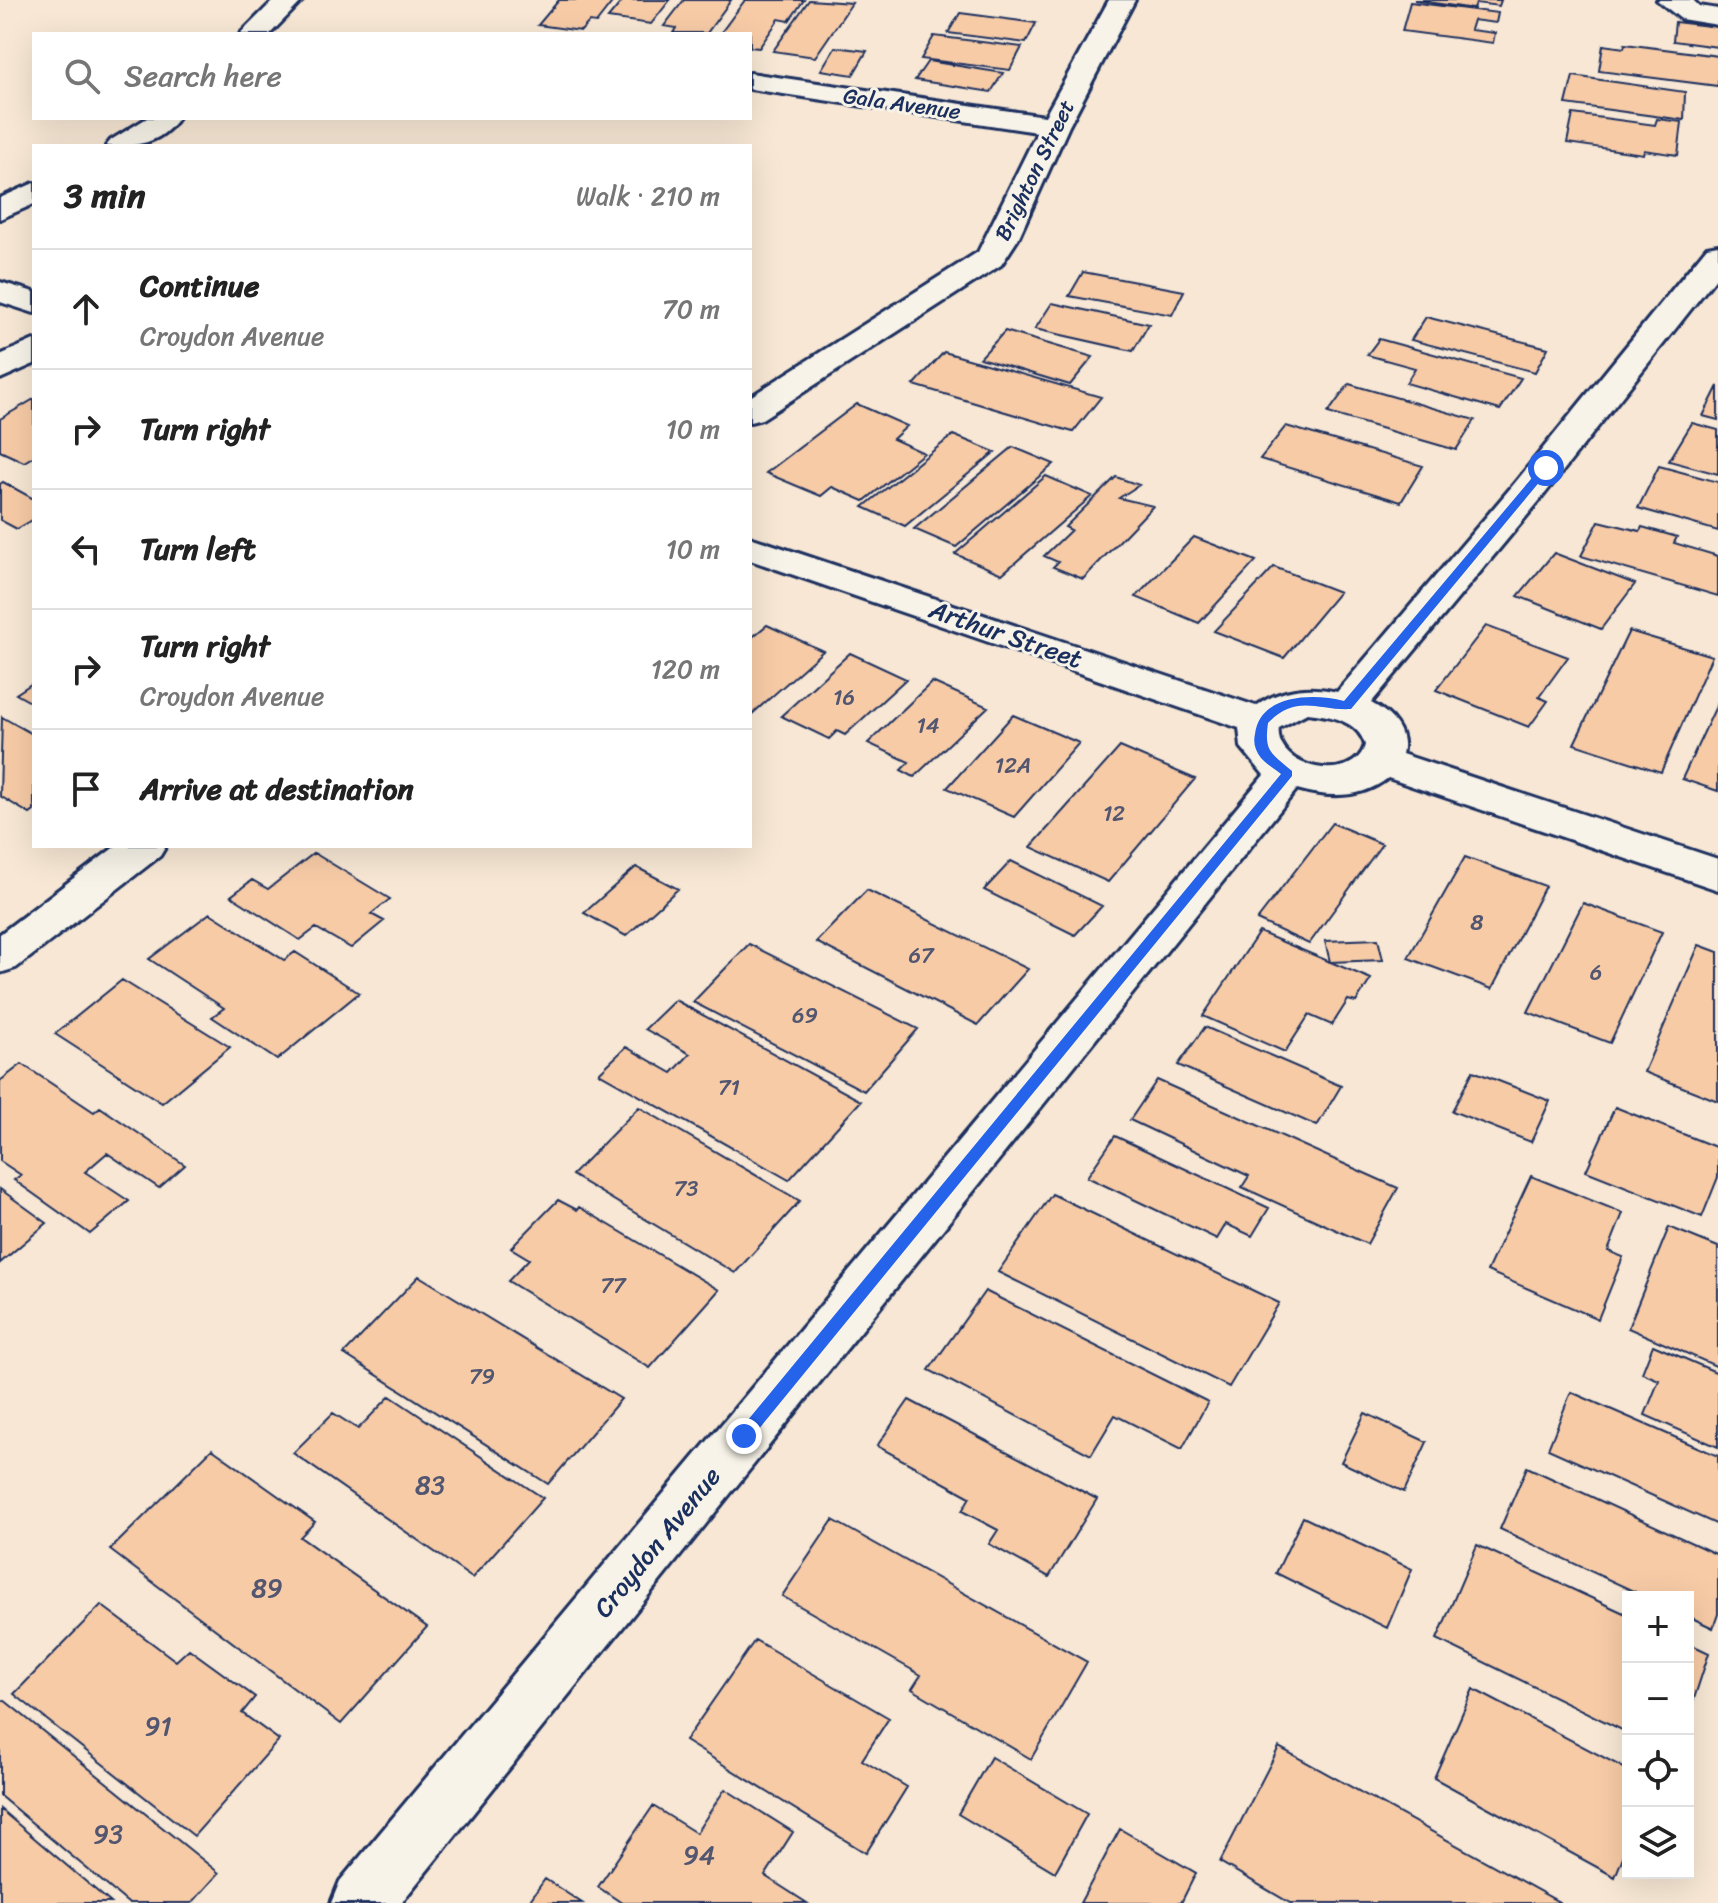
<!DOCTYPE html>
<html lang="en">
<head>
<meta charset="utf-8">
<style>
  :root { --surface:#fff; --page:#f6f6f6; --text:#222; --muted:#767676; --line:#e0e0e0 }
  body { margin:0; font-family:Sriracha,sans-serif; background:var(--page); color:var(--text) }
  .controls { position:absolute; right:24px; bottom:24px; display:grid; overflow:hidden; border-radius:0px; box-shadow:0 8px 32px #0002 }
  .controls button { width:72px; height:72px; display:grid; place-items:center; padding:0; border:0; border-bottom:2px solid var(--line); background:var(--surface); color:var(--text); font:40px sans-serif }
  .stop { position:absolute; width:24px; height:24px; margin:-18px; border:6px solid #2563eb; border-radius:50%; background:#fff }
  .stop.end { background:#2563eb; border-color:#fff; box-shadow:0 2px 8px #0008 }
  .list { margin:0; padding:0; list-style:none }
  h2 { display:flex; justify-content:space-between; align-items:center; height:104px; margin:0; padding:0 32px; font-size:34px }
  h2 small { font-size:26px; font-weight:400; color:var(--muted) }
  .list li { display:grid; grid-template-columns:52px 1fr auto; gap:24px; align-items:center; box-sizing:border-box; height:120px; padding:0 32px; border-top:2px solid var(--line) }
  .list b { display:block; font-size:30px; white-space:nowrap }
  .list p { margin:0; font-size:26px; white-space:nowrap; color:var(--muted) }
  .list em { font-size:26px; font-style:normal; color:var(--muted) }
  .icon { flex:none; width:44px; height:44px; fill:none; stroke:currentColor; stroke-width:2; stroke-linecap:round; stroke-linejoin:round }
  .map { position:relative; flex:none; width:1718px; height:1903px; overflow:hidden }
  .search { position:absolute; background:var(--surface); box-shadow:0 8px 32px #0002; left:32px; top:32px; width:720px; height:88px; display:flex; align-items:center; gap:20px; box-sizing:border-box; padding:0 28px; border-radius:0px; color:var(--muted); font-size:30px }
  .panel { position:absolute; background:var(--surface); box-shadow:0 8px 32px #0002; left:32px; top:144px; width:720px; height:704px; border-radius:0px }
  .map>svg:first-child { display:block }
  .building { fill:#f7cba6; stroke:#1b2f5e; stroke-width:2 }
  .lines { fill:none; stroke-linecap:round; stroke-linejoin:round }
  .minor-casing { stroke:#1b2f5e; stroke-width:6 }
  .minor { fill:#f7f3e8; fill-rule:evenodd }
  .route { fill:#2563eb }
  .labels { text-anchor:middle; stroke-width:6; stroke-linejoin:round; paint-order:stroke }
  .far-street-label { font-size:22px; fill:#1b2f5e; stroke:#f7f3e8 }
  .number-label { font-size:22px; fill:#525670 }
  .street-label { font-size:26px; fill:#1b2f5e; stroke:#f7f3e8 }
  .near-number-label { font-size:26px; fill:#525670 }
</style>
</head>
<body>
<div class="map">
<svg width="1718" height="1903" viewBox="0 0 1718 1903">
  <rect width="100%" height="100%" fill="#f7e7d4"/>
  <filter id="ink" filterUnits="userSpaceOnUse"><feTurbulence type="fractalNoise" baseFrequency=".0125" numOctaves="2"/><feDisplacementMap in="SourceGraphic" scale="16" xChannelSelector="R" yChannelSelector="G"/><feConvolveMatrix kernelMatrix="1 2 1 2 8 2 1 2 1" color-interpolation-filters="sRGB"/></filter>
  <g filter="url(#ink)">
    <path class="building" d="M559 0H614L596 23 589 22 581 31 538 25Z
      M623 0H670L651 24 608 18Z
      M684 0H731L707 33H673L676 28 664 26Z
      M745 0H804L789 21 779 19 759 48 750 47V34H720Z
      M809 0 852 3 815 57 773 51Z
      M1414 0H1501L1499 6 1476 3 1474 9Z
      M1410 2 1498 13 1496 23 1473 20 1470 30 1495 33 1493 43 1402 31Z
      M960 13 1036 23 1026 43 948 33Z
      M1675 22 1718 27V47L1673 41Z
      M934 36 1022 47 1010 70 921 59Z
      M1625 44 1718 56V86L1599 71 1603 45 1624 48Z
      M835 47 867 51 853 75 821 70Z
      M928 61 1003 73 991 92 915 80Z
      M1573 76 1685 92 1684 120 1566 104Z
      M1573 114 1655 125 1657 119 1682 122 1678 155 1644 150 1643 154 1567 143Z
      M1083 272 1184 291 1172 315 1069 296Z
      M1052 303 1149 324 1133 351 1035 329Z
      M1426 317 1548 348 1535 372 1411 340Z
      M1005 331 1093 357 1070 385 980 358Z
      M1379 339 1521 378 1500 410 1406 383 1415 368 1367 355Z
      M944 352 1101 397 1073 432 914 385Z
      M1349 384 1475 420 1456 450 1328 413Z
      M1718 386V420L1703 416Z
      M34 399V456L24 462 0 451V419Z
      M857 404 907 426 893 439 924 453 864 501 832 487 821 496 766 473Z
      M1692 423 1718 430V474L1669 461Z
      M1286 426 1423 466 1401 502 1260 459Z
      M953 435 995 452 905 526 863 507Z
      M1013 447 1054 464 956 547 914 529Z
      M1659 466 1718 482V531L1638 508Z
      M1046 476 1092 496 1002 574 955 554Z
      M1116 477 1139 485 1119 498 1153 506 1083 579 1053 567 1058 562 1044 556 1071 530 1065 527Z
      M3 482 34 499V519L17 529 0 520V484Z
      M1599 521 1640 531 1642 527 1677 537 1674 543 1718 556V596L1581 556Z
      M1194 537 1256 561 1199 623 1136 597Z
      M1554 553 1635 584 1601 629 1518 596Z
      M1274 567 1339 592 1284 658 1214 631Z
      M767 625 823 651 751 715 750 639Z
      M1486 626 1568 657 1539 697 1548 701 1529 727 1436 690Z
      M1629 631 1712 656 1661 772 1574 744Z
      M850 653 906 679 845 735 837 731 829 739 781 716Z
      M34 682V704L16 694Z
      M932 682 988 707 914 777 901 770 909 762 868 743Z
      M1718 702V791L1682 779Z
      M1013 715 1079 743 1014 817 947 788Z
      M2 717 34 735V811L30 814 0 796Z
      M1120 747 1195 779 1108 882 1031 847Z
      M1332 823 1382 844 1309 944 1257 920Z
      M314 853 390 899 371 914 384 921 351 948 316 928 300 940 231 896 252 880 268 889Z
      M1465 857 1545 886 1492 989 1408 958Z
      M1011 861 1102 906 1075 935 984 890Z
      M636 867 678 889 626 936 584 913Z
      M867 890 1028 969 978 1025 816 942Z
      M1583 903 1662 932 1610 1043 1528 1012Z
      M210 913 284 960 295 952 359 993 277 1060 212 1017 224 1008 149 959Z
      M1259 932 1371 979 1356 1002 1348 1000 1332 1025 1309 1015 1285 1052 1203 1016Z
      M1378 939 1383 960 1330 962 1325 941Z
      M749 944 918 1029 864 1091 693 1002Z
      M1699 945 1718 952V1101L1644 1072Z
      M122 980 230 1047 162 1103 55 1034Z
      M675 1000 861 1101 789 1180 599 1073 626 1047 672 1073 690 1054 645 1029Z
      M1205 1027 1341 1086 1317 1126 1178 1065Z
      M22 1064 94 1112 100 1107 185 1165 159 1188 107 1153 85 1172 129 1201 90 1234 14 1180 21 1175 0 1161V1081Z
      M1473 1071 1550 1101 1531 1142 1452 1111Z
      M1157 1080 1398 1188 1367 1244 1242 1187 1249 1176 1130 1120Z
      M639 1107 800 1201 735 1273 572 1175Z
      M1615 1107 1718 1148V1177L1702 1217 1586 1171Z
      M1115 1136 1269 1208 1252 1236 1226 1224 1217 1239 1087 1177Z
      M1531 1176 1623 1213 1608 1251 1623 1257 1598 1319 1487 1271Z
      M0 1189 47 1223 0 1263Z
      M1052 1194 1279 1303 1229 1387 998 1272Z
      M558 1200 577 1210 579 1207 719 1290 650 1368 508 1281 529 1259 511 1248Z
      M1669 1227 1718 1247V1367L1628 1328Z
      M419 1276 621 1399 548 1484 344 1354Z
      M985 1291 1208 1402 1182 1449 1115 1415 1091 1455 929 1370Z
      M1653 1345 1718 1373V1447L1645 1415 1659 1380 1642 1373Z
      M1571 1392 1718 1456V1525L1548 1449Z
      M390 1396 543 1498 472 1578 293 1453 333 1413 358 1429Z
      M909 1400 1097 1499 1049 1577 989 1544 998 1530 962 1511 970 1497 877 1446Z
      M1365 1413 1427 1442 1404 1492 1341 1462Z
      M212 1449 315 1522 300 1537 427 1627 341 1724 110 1550Z
      M1527 1467 1718 1555V1614L1713 1628 1688 1616V1597H1646L1500 1529Z
      M1303 1517 1412 1569 1387 1628 1276 1573Z
      M833 1520 1087 1662 1031 1759 912 1689 921 1675 782 1596Z
      M1477 1545 1628 1615V1733L1437 1639Z
      M101 1605 176 1661 189 1649 255 1697 242 1713 279 1740 194 1836 14 1694Z
      M755 1640 889 1718 862 1760 907 1787 866 1853 685 1741Z
      M1688 1643 1709 1653 1688 1717Z
      M1473 1689 1628 1770V1844L1615 1877 1434 1778Z
      M4 1700 219 1873 192 1903H128L0 1796V1703Z
      M1279 1747 1561 1903H1290L1220 1862Z
      M991 1757 1087 1814 1055 1872 958 1814Z
      M725 1789 793 1832 765 1876 807 1903H622L598 1887 653 1806 696 1833Z
      M0 1809 111 1903H0Z
      M1120 1829 1196 1873 1181 1903H1080Z
      M545 1879 582 1903H528Z"/>
    <g class="lines">
      <g class="minor-casing">
        <path id="minor" d="M274 0H303L270 34H240Z
          M1109 0H1135L1069 126 1018 239 1001 265 762 419 750 422V397L978 252 1037 132 750 89V73L1045 116Z
          M1657 0H1693L1699 6 1718 9V25L1681 19Z
          M147 118H178C160 145 136 146 106 146L111 140Z
          M34 183V204L0 219V198Z
          M1718 245V275L1540 500 1371 703C1390 713 1408 731 1402 754L1718 859V890L1388 778C1362 799 1328 798 1297 789L401 1903H331L340 1881 1264 775 1241 747 1239 728 750 560V537L1256 706C1280 689 1309 685 1337 692L1514 484 1707 247ZM1307 713C1329 715 1359 721 1365 745 1354 786 1273 768 1279 728Z
          M0 282 34 292V313L0 302Z
          M34 340V364L0 379V355Z
          M116 846H166L160 856 16 968 0 973V934Z"/>
      </g>
      <use href="#minor" class="minor"/>
    </g>
  </g>
  <path class="route" d="M1542 466 1551 468 1351 709C1319 711 1296 693 1268 723 1264 752 1271 753 1292 771V776L749 1441H738V1432L1281 774C1275 769 1266 764 1261 758 1255 750 1253 743 1255 734 1260 694 1313 693 1344 701Z"/>
  <g class="labels">
    <g class="far-street-label">
      <text transform="translate(902 103) rotate(8)" y="8">Gala Avenue</text>
      <text transform="translate(1034 170) rotate(-64)" y="8">Brighton Street</text>
    </g>
    <g class="number-label">
      <text x="844" y="705">16</text>
      <text x="928" y="733">14</text>
      <text x="1013" y="773">12A</text>
      <text x="1114" y="821">12</text>
      <text x="1477" y="930">8</text>
      <text x="921" y="963">67</text>
      <text x="1596" y="980">6</text>
      <text x="805" y="1023">69</text>
      <text x="729" y="1095">71</text>
      <text x="686" y="1196">73</text>
      <text x="613" y="1293">77</text>
      <text x="482" y="1384">79</text>
    </g>
    <g class="street-label">
      <text transform="translate(1006 634) rotate(19)" y="9">Arthur Street</text>
      <text transform="translate(657 1542) rotate(-51)" y="9">Croydon Avenue</text>
    </g>
    <g class="near-number-label">
      <text x="430" y="1494">83</text>
      <text x="267" y="1597">89</text>
      <text x="158" y="1735">91</text>
      <text x="108" y="1843">93</text>
      <text x="699" y="1864">94</text>
    </g>
  </g>
</svg>
<div class="controls">
<button>+</button>
<button>−</button>
<button><svg class="icon" aria-label="locate" viewBox="0 0 24 24"><circle cx="12" cy="12" r="6"/><path d="M12 2v4M12 18v4M2 12h4M18 12h4"/></svg></button>
<button><svg class="icon" aria-label="layers" viewBox="0 0 24 24"><path d="M12 4l9 5-9 5-9-5zM3 14l9 5 9-5"/></svg></button>
</div>
<div class="stop" style="left:1546px;top:468px"></div>
<div class="stop end" style="left:744px;top:1436px"></div>
<div class="search"><svg class="icon" aria-label="search" viewBox="0 0 24 24"><circle cx="10" cy="10" r="6"/><path d="M15 15l6 6"/></svg>Search here</div>
<section class="panel">
<h2>3 min<small>Walk · 210 m</small></h2>
<ul class="list">
<li><svg class="icon" aria-label="ahead" viewBox="0 0 24 24"><path d="M12 20V5M6 11l6-6 6 6"/></svg><div><b>Continue</b><p>Croydon Avenue</p></div><em>70 m</em></li>
<li><svg class="icon" aria-label="right" viewBox="0 0 24 24"><path d="M7 20v-9h11M14 6l5 5-5 5"/></svg><div><b>Turn right</b></div><em>10 m</em></li>
<li><svg class="icon" aria-label="left" viewBox="0 0 24 24"><path d="M17 20v-9H6M10 6l-5 5 5 5"/></svg><div><b>Turn left</b></div><em>10 m</em></li>
<li><svg class="icon" aria-label="right" viewBox="0 0 24 24"><path d="M7 20v-9h11M14 6l5 5-5 5"/></svg><div><b>Turn right</b><p>Croydon Avenue</p></div><em>120 m</em></li>
<li><svg class="icon" aria-label="arrive" viewBox="0 0 24 24"><path d="M6 21V4h12l-3 4 3 4H6"/></svg><div><b>Arrive at destination</b></div></li>
</ul>
</section>
</div>
</body>
</html>
